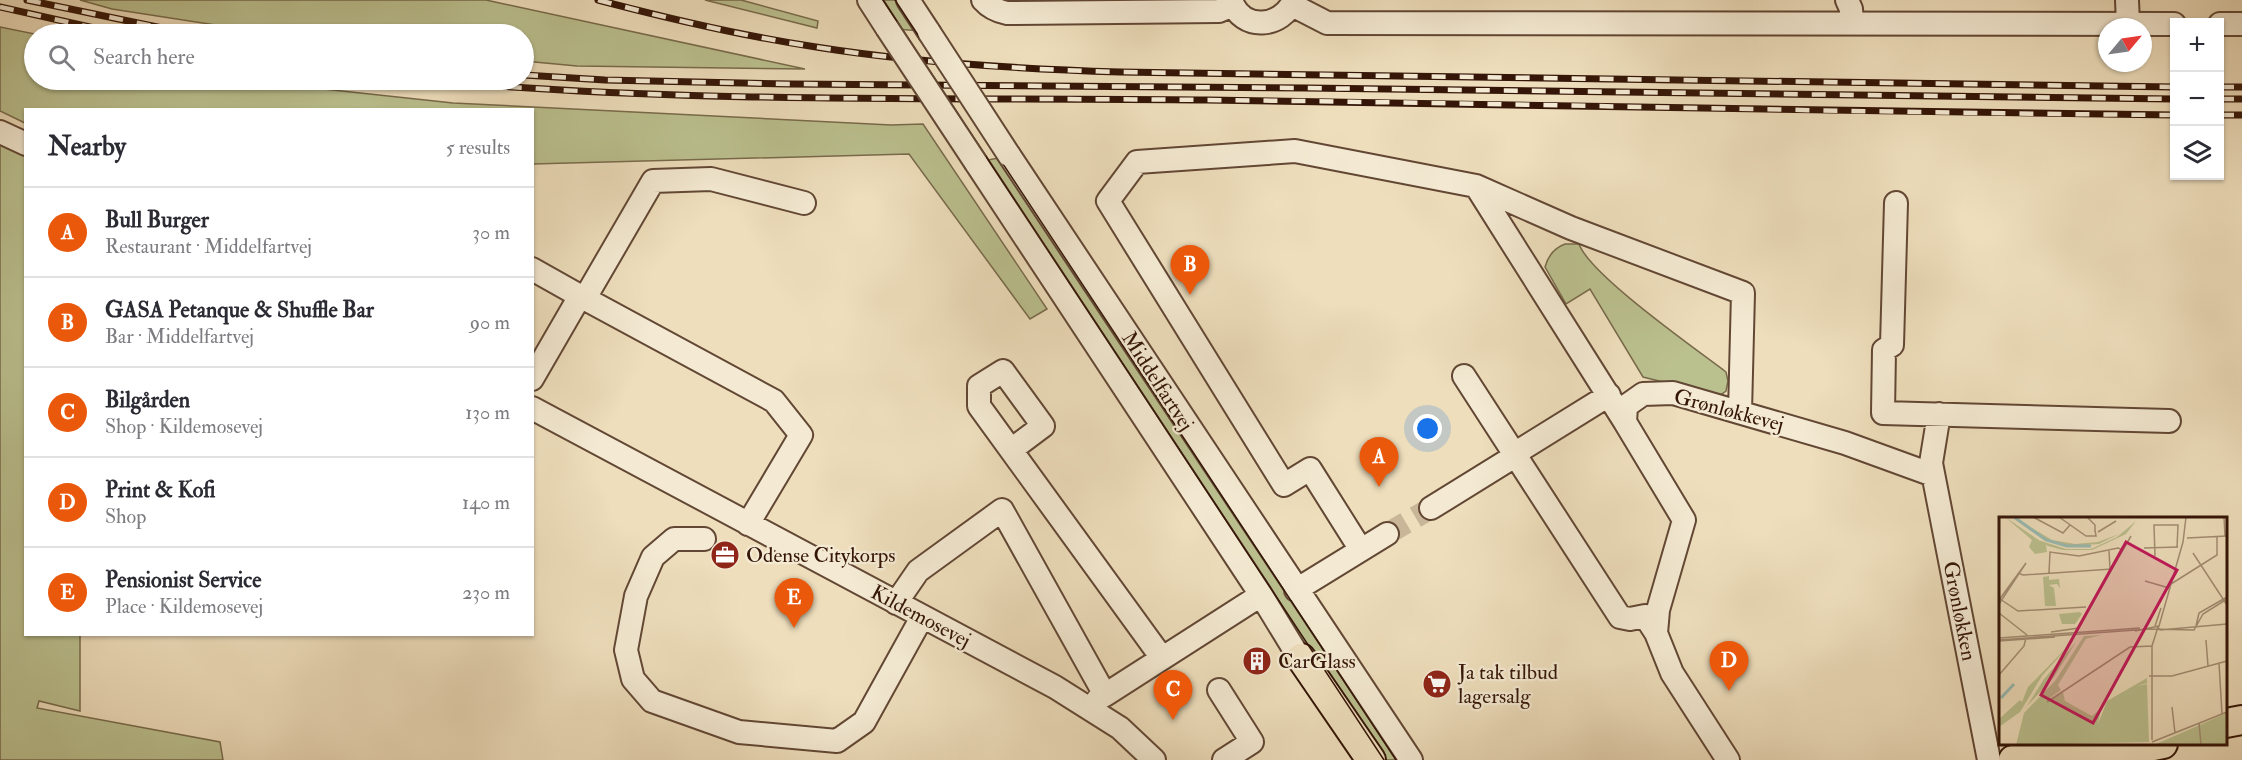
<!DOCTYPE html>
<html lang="en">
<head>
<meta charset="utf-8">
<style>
  :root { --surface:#fff; --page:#f7f7f7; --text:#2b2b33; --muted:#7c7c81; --line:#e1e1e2; --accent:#ea580c }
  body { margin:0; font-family:"IM FELL Double Pica",serif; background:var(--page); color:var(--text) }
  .controls { position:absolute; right:18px; top:18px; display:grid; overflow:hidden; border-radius:0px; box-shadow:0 2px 4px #0004 }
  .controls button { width:54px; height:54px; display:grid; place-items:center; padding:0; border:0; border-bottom:2px solid var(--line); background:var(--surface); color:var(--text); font:30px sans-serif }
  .compass { position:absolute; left:2098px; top:18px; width:54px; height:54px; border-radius:50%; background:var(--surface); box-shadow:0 2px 4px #0004; rotate:61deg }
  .you { position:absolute; left:1428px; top:429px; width:21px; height:21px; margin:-15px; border:4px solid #fff; border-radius:50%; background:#1a73e8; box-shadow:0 0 0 9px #1a73e833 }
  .badge { display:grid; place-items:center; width:39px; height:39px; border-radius:50%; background:var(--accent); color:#fff; font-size:20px; font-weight:700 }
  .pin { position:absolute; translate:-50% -50px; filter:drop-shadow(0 2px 3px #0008) }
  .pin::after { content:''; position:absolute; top:32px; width:21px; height:18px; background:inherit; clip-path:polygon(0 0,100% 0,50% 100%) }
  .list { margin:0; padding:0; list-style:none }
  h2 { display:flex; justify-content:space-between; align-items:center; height:78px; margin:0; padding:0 24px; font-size:26px }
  h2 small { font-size:20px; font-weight:400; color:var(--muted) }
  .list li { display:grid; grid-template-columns:39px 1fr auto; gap:18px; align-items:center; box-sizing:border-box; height:90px; padding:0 24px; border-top:2px solid var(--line) }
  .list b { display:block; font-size:22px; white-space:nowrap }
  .list p { margin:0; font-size:20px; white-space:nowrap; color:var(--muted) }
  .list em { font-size:20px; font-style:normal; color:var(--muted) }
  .icon { flex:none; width:33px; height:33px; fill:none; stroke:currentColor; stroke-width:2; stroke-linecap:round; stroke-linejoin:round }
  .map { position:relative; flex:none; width:2242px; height:760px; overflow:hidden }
  .search { position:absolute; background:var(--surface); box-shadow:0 2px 4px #0004; left:24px; top:24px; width:510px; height:66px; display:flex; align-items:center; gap:15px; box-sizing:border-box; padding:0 21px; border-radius:33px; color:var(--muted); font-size:22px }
  .panel { position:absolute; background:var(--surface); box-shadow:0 2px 4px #0004; left:24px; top:108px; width:510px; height:528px; border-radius:0px }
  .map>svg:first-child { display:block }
  .green { fill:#bbc08f; stroke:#786a4b; stroke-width:1.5 }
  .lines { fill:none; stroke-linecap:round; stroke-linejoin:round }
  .minor-tunnel { stroke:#c9b698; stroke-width:22; stroke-dasharray:22 11; stroke-linecap:butt }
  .minor-casing { stroke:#624734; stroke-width:26 }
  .major-casing { stroke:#341507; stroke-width:32 }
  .minor { stroke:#f4ead3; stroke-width:22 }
  .major { stroke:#eedebc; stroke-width:28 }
  .tram { stroke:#341507; stroke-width:1.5 }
  .rail-casing { stroke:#341507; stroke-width:7 }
  .rail { stroke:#f4ead3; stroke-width:4.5; stroke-dasharray:14; stroke-linecap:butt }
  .minor-bridge-casing { stroke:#624734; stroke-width:26; stroke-linecap:butt }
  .minor-bridge { stroke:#f4ead3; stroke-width:22 }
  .labels { text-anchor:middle; stroke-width:4.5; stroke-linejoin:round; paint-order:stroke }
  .street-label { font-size:21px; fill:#341507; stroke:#f4ead3 }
  .poi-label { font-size:21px; fill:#341507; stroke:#f4ead3; text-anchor:start }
  .inset-river { fill:none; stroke:#99bcb4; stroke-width:3 }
  .inset-road { fill:none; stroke:#a48e74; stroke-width:1.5 }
  .view { fill:#c2185b; fill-opacity:0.15; stroke:#c2185b; stroke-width:3 }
  .inset-edge { fill:none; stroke:#341507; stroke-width:3 }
</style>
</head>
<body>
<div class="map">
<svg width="2242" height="760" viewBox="0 0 2242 760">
  <rect width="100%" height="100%" fill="#eedebc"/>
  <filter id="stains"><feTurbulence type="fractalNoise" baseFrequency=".00333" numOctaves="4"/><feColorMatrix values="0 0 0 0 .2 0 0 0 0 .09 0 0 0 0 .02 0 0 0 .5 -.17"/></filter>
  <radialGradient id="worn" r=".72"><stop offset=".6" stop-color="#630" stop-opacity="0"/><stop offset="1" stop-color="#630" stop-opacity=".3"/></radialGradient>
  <path class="green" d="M80 0H486L805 69 577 66 524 61V34H274L112 9Z
    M705 0H741L818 21 817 28Z
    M876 0H900L921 31 895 29Z
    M0 27 35 34 34 80H241L453 103 891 125 923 124 1047 309 1030 319 909 154 533 164 532 110H26L25 123 0 111Z
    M0 140 25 153 26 634 80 635V711L39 701 37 708 220 742 223 760H0Z
    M1003 157 1402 760H1376L983 161Z
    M1565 244H1579C1590 275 1696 349 1726 372L1728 381 1726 391 1719 396 1643 377 1590 289 1566 304 1545 267C1548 256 1554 248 1565 244Z"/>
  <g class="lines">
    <path class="minor-tunnel" d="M1387 534 1431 508"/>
    <g class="minor-casing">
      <path id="minor" d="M869 0 887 28
        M908 0 929 32
        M983 0C990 8 997 11 1007 13L1219 11 1233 5
        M1231 0C1242 32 1282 28 1294 0
        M1847 0 1851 9 1852 23
        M2127 0 2128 24
        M1292 5 1327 23 2174 24
        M2220 24H2242
        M0 132 26 144
        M1009 155 1411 760
        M976 163 1261 595 1308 672
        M1476 186 1625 422
        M1896 203 1892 345 1884 350 1883 413 2169 421
        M532 269 580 296 532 379
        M580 296 774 401 801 435 748 524
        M585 298 653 181 711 179 804 203
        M1464 376 1620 617 1630 619 1645 616 1656 633
        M532 408 1055 687 1120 728 1154 760
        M1939 414 1931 463 1989 760
        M1011 450 1043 426 1003 371 979 386V406L1162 658
        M1514 454 1609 395
        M1431 508 1515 456
        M704 539H674L653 557 636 596 626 650 633 679 652 701 739 732 837 741 864 722 922 617
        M1361 550 1310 469 1284 485 1108 201 1137 162 1295 151 1476 186 1571 228 1743 293 1740 412
        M1296 590 1387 534
        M896 603 918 571 1002 510 1105 695
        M1219 690 1252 742 1224 760
        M1095 705 1098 699 1105 695 1261 595
        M1728 760 1672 673 1656 633 1658 610 1684 520 1625 422 1626 406 1643 394 1673 393 1845 443 1933 475"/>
    </g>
    <g class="major-casing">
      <path id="major" d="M1301 658 1371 760
        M2226 723 2242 720
        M2013 760 2090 744
        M2086 760 2163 744"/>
    </g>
    <use href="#minor" class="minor"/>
    <use href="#major" class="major"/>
    <path class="tram" d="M883 0 1384 760
      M895 0 1396 760"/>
    <g class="rail-casing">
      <path id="rail" d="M27 0 191 34
        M598 0C670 19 743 36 816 47 917 63 1018 69 1120 72L2174 87
        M0 7 121 34
        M524 75 605 80 790 84 1306 88 2174 99
        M424 80C684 104 946 97 1207 100 1529 103 1852 113 2174 115
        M2220 87H2242
        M2220 99H2242
        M2220 115H2242"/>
    </g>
    <use href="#rail" class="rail"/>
    <g class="minor-bridge-casing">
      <path id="minor-bridge" d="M887 28 976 163
        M929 32 1009 155"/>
    </g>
    <use href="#minor-bridge" class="minor-bridge"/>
  </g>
  <defs>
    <g id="office-disc" transform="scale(1.5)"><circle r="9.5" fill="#8f2418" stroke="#f4ead3"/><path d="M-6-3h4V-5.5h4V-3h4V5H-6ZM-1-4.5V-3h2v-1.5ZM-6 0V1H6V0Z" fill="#fff"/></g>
    <g id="building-disc" transform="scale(1.5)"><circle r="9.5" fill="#8f2418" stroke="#f4ead3"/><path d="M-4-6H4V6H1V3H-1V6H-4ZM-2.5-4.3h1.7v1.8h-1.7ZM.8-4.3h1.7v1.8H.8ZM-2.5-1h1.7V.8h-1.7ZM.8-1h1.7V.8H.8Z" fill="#fff"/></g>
    <g id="supermarket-disc" transform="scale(1.5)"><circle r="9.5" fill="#8f2418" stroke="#f4ead3"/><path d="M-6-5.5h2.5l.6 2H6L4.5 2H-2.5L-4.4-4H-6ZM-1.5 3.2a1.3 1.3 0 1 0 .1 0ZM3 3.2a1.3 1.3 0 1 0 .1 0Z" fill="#fff"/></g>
  </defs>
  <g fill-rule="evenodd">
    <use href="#office-disc" x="725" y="555"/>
    <use href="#building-disc" x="1257" y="661"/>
    <use href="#supermarket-disc" x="1437" y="684"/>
  </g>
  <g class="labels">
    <g class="street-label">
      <text transform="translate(1158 381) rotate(57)" y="7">Middelfartvej</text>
      <text transform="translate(1729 410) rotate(15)" y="7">Grønløkkevej</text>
      <text transform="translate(1960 611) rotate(79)" y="7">Grønløkken</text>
      <text transform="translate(921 616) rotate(28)" y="7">Kildemosevej</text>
    </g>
    <g class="poi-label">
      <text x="746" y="562">Odense Citykorps</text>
      <text x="1278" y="668">CarGlass</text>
      <text x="1458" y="679">Ja tak tilbud<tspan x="1458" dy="24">lagersalg</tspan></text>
    </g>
  </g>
  <g transform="translate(1999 517)">
    <rect width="228" height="228" fill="#eedebc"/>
    <path d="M6 0 47 28 48 35 36 37 30 30 33 23ZM137 4 127 17 93 33H64L49 29 39 23 67 32H92L118 20ZM28 8 53 23 76 27 99 25 120 17 100 27 73 29 47 23ZM50 59V63L60 62 61 71 58 67 50 68 55 71 57 89H46L44 60ZM60 97 81 95 83 97 76 107H63ZM102 118 87 122 59 168 62 173 48 183 64 175 66 184 93 199 102 191 99 207 108 184 148 161V166L138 169 148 167 150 225 17 228 25 196 56 164 85 119ZM75 123 43 159 21 195 0 210V202L21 183 23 185 29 170ZM77 125 55 160 28 189 45 162ZM228 196V228H155L221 199Z" fill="#bbc08f"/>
    <path class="inset-river" d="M15 0 47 23 68 29H92M2 181 15 167"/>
    <path class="inset-road" d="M34 0 64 16 71 8M60 0 87 19H97L96 13M88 0 96 8V15M110 0H161M225 0 226 19M99 15 117 4M188 21 228 19M145 31 179 30M110 34 111 52M194 36 228 88M156 39 155 8H179L178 30M19 56 24 58 113 52M50 56 51 35 80 39 119 31 124 33M146 64 170 71M172 67 218 38V19M1 82 19 94 87 90M0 83 27 46 0 87M91 90 132 19M0 96 28 118M156 109 162 91M158 109 161 113 228 107M197 109 200 96 228 80M136 114 160 109 184 25 187 0M52 115 80 111 89 94M0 121 141 111M0 123 151 112 195 113 204 97 228 82M207 123 209 149M0 124 56 120M153 128V223M153 129 159 110M220 146 223 197M0 158 25 129 27 121M150 159H173L228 144M48 185 131 130 153 129M173 190 176 216M200 206 202 228M153 225 228 195"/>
    <path class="view" d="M127 25 178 53 94 206 42 178Z"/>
    <rect width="228" height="228" class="inset-edge"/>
  </g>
  <rect width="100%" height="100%" filter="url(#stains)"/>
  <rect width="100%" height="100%" fill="url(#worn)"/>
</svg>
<div class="controls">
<button>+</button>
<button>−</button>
<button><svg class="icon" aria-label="layers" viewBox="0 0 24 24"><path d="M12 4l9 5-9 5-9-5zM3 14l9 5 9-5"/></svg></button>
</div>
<svg class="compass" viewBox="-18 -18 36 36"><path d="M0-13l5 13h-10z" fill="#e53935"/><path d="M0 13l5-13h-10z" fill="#7c7c81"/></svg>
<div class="you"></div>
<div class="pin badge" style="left:1379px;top:487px">A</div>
<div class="pin badge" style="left:1190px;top:295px">B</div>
<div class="pin badge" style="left:1173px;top:720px">C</div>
<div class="pin badge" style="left:1729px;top:691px">D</div>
<div class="pin badge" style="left:794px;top:628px">E</div>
<div class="search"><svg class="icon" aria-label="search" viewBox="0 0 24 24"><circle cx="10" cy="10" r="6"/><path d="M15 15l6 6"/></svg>Search here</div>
<section class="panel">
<h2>Nearby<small>5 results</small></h2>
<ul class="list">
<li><span class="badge">A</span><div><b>Bull Burger</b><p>Restaurant · Middelfartvej</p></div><em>30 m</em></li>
<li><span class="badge">B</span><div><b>GASA Petanque &amp; Shuffle Bar</b><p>Bar · Middelfartvej</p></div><em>90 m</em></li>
<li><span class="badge">C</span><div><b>Bilgården</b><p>Shop · Kildemosevej</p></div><em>130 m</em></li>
<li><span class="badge">D</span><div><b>Print &amp; Kofi</b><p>Shop</p></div><em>140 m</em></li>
<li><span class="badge">E</span><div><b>Pensionist Service</b><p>Place · Kildemosevej</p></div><em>230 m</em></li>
</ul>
</section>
</div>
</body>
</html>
